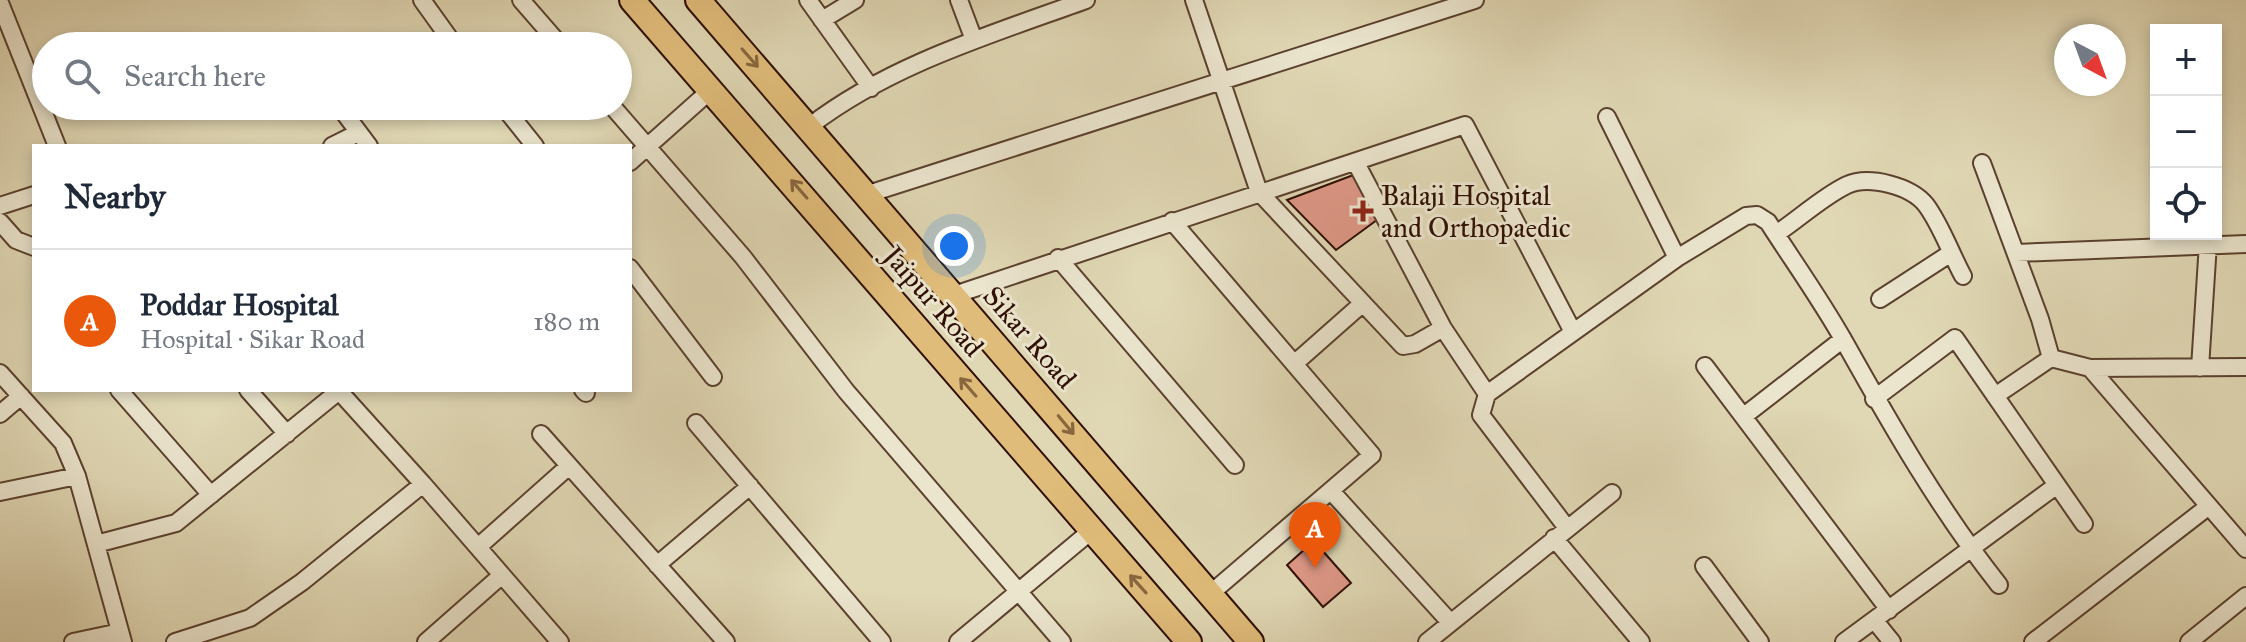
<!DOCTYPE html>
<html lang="en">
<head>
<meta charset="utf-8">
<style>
  :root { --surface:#fff; --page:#f6f6f7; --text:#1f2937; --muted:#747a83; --line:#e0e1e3; --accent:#ea580c }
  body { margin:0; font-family:"IM FELL Great Primer",serif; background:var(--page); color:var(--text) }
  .controls { position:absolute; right:24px; top:24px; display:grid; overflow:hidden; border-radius:0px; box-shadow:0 4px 12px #0003 }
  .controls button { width:72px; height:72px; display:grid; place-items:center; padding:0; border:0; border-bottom:2px solid var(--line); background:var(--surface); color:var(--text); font:40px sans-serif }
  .compass { position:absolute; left:2054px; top:24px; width:72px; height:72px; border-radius:50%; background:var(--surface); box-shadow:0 4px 12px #0003; rotate:139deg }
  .you { position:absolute; left:954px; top:246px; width:28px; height:28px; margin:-20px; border:6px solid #fff; border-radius:50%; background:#1a73e8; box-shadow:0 0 0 12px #1a73e833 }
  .badge { display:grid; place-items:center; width:52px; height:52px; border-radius:50%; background:var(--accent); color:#fff; font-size:26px; font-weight:700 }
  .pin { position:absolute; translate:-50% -66px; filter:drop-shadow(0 2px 4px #0008) }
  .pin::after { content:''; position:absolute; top:42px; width:28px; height:24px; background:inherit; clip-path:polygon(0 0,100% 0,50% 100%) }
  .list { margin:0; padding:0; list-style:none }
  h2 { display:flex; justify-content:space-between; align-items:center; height:104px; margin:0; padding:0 32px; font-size:34px }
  h2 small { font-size:26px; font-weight:400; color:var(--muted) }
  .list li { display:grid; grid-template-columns:52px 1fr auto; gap:24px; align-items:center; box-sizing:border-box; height:144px; padding:0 32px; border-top:2px solid var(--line) }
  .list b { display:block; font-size:30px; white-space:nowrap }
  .list p { margin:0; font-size:26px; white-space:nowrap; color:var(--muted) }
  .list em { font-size:26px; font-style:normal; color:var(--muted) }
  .icon { flex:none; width:44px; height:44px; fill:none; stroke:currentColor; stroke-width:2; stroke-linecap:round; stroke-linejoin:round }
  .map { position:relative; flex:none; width:2246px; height:642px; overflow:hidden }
  .search { position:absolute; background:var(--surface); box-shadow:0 4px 12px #0003; left:32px; top:32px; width:600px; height:88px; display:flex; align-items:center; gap:20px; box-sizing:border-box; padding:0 28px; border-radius:44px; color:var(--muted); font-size:30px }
  .panel { position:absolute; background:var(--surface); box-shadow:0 4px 12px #0003; left:32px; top:144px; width:600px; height:248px; border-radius:0px }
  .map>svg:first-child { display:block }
  .building { fill:#dd9786; stroke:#2f0f02; stroke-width:2 }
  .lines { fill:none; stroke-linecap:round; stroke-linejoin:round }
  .minor-casing { stroke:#5b412e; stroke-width:20 }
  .primary-casing { stroke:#2f0f02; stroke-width:28 }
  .minor { stroke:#ebe5ce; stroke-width:16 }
  .primary { stroke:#e0bc7a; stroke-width:24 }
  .oneway { stroke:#88663e }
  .poi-dot { fill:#8f2418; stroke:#ebe5ce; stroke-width:3 }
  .labels { text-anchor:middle; stroke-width:6; stroke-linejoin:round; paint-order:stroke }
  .poi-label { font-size:28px; fill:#2f0f02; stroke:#ebe5ce; text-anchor:start }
  .street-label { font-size:28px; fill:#2f0f02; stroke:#ebe5ce }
</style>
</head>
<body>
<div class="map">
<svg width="2246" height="642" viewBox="0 0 2246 642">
  <rect width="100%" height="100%" fill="#e0d7b4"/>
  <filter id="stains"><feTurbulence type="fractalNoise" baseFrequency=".0025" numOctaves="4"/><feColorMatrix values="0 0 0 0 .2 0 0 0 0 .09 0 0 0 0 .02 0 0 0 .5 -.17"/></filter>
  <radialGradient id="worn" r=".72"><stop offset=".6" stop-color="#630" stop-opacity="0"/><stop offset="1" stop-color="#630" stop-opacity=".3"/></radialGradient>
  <path class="building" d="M1356 174 1381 217 1336 250 1287 200Z
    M1314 541 1351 583 1323 607 1287 565Z"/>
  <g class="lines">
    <g class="minor-casing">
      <path id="minor" d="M422 0 455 46
        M521 0 561 46
        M808 0 871 88
        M959 0 974 40
        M1194 0 1259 192 1403 346 1415 344 1443 328
        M0 3 57 146
        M822 20 855 0
        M339 106 369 146
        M503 106 535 146
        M612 106 743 257 846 391 1062 642
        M810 126C889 65 992 34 1086 0
        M332 146 358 133
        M630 162 712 89
        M1356 163 1443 328 1487 394
        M1982 163 2040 319 2051 358
        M868 194 1475 0
        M0 206 34 195
        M1172 221 1372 455 1210 594
        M0 222 16 240 34 247
        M1776 234C1799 219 1822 197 1847 185 1869 175 1911 186 1926 205 1941 225 1951 254 1963 276
        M2016 253 2246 244
        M1058 258 1235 465
        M1677 258 1746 216 1757 215 1768 222C1793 261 1821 300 1844 341 1891 425 1939 509 1999 585
        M630 268 713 377
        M954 295 1465 125 1573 332
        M1880 299 1951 253
        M1294 364 1363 303
        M1705 366 1889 610
        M2090 368 2246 549
        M2200 368 2208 243
        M0 373 63 443 77 476 123 642
        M119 390 211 495
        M248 390 287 434
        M583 390 586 393
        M1995 396 2051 358 2090 368 2246 367
        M0 414 21 396
        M1744 416 1843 339
        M696 423 882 642
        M541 434 726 642
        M2057 485 2084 524
        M1331 491 1449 621
        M0 492 77 476
        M1567 528 1481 415 1487 394 1677 258 1607 117
        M1554 538 1641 642
        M96 544 176 523 339 391 423 484
        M478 547 569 466
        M657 565 750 486
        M1704 566 1760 642
        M1875 621 1892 642
        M73 642 120 632
        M175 642 250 618 302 582 423 484 560 642
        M426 642 502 575
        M958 642 1091 531
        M1427 642 1612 493
        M1844 642 2057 485 1955 338 1874 399
        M2033 642 2209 506
        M2189 642 2246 596"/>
    </g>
    <g class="primary-casing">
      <path id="primary" d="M632 0 1189 642
        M698 0 1251 642"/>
    </g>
    <use href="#minor" class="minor"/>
    <use href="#primary" class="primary"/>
  </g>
  <defs><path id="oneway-shaft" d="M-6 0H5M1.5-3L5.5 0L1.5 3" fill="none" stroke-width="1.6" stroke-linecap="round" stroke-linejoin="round" transform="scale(2)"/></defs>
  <g class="oneway">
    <use href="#oneway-shaft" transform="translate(750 58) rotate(49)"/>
    <use href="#oneway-shaft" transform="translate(799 189) rotate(-131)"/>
    <use href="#oneway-shaft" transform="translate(968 387) rotate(-131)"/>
    <use href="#oneway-shaft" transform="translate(1066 425) rotate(50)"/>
    <use href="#oneway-shaft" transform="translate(1138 584) rotate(-132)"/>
  </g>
  <path class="poi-dot" d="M1359 199h8v8h8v8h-8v8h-8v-8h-8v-8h8z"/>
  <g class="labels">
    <g class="poi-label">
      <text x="1381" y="205">Balaji Hospital<tspan x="1381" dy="32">and Orthopaedic</tspan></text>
    </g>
    <g class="street-label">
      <text transform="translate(934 301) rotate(49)" y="10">Jaipur Road</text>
      <text transform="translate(1030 337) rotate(49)" y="10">Sikar Road</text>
    </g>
  </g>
  <rect width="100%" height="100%" filter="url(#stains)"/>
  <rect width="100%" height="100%" fill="url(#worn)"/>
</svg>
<div class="controls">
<button>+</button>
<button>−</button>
<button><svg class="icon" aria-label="locate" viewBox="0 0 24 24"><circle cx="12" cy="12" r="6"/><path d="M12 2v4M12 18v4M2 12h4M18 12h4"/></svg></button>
</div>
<svg class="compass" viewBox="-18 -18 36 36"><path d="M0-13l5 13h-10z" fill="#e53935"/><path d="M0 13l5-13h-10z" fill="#747a83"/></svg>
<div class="you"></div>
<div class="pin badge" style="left:1315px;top:568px">A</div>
<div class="search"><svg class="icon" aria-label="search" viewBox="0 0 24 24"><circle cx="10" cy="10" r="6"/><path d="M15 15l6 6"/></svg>Search here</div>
<section class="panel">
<h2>Nearby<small></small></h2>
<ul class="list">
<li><span class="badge">A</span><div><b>Poddar Hospital</b><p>Hospital · Sikar Road</p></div><em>180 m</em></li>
</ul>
</section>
</div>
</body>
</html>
